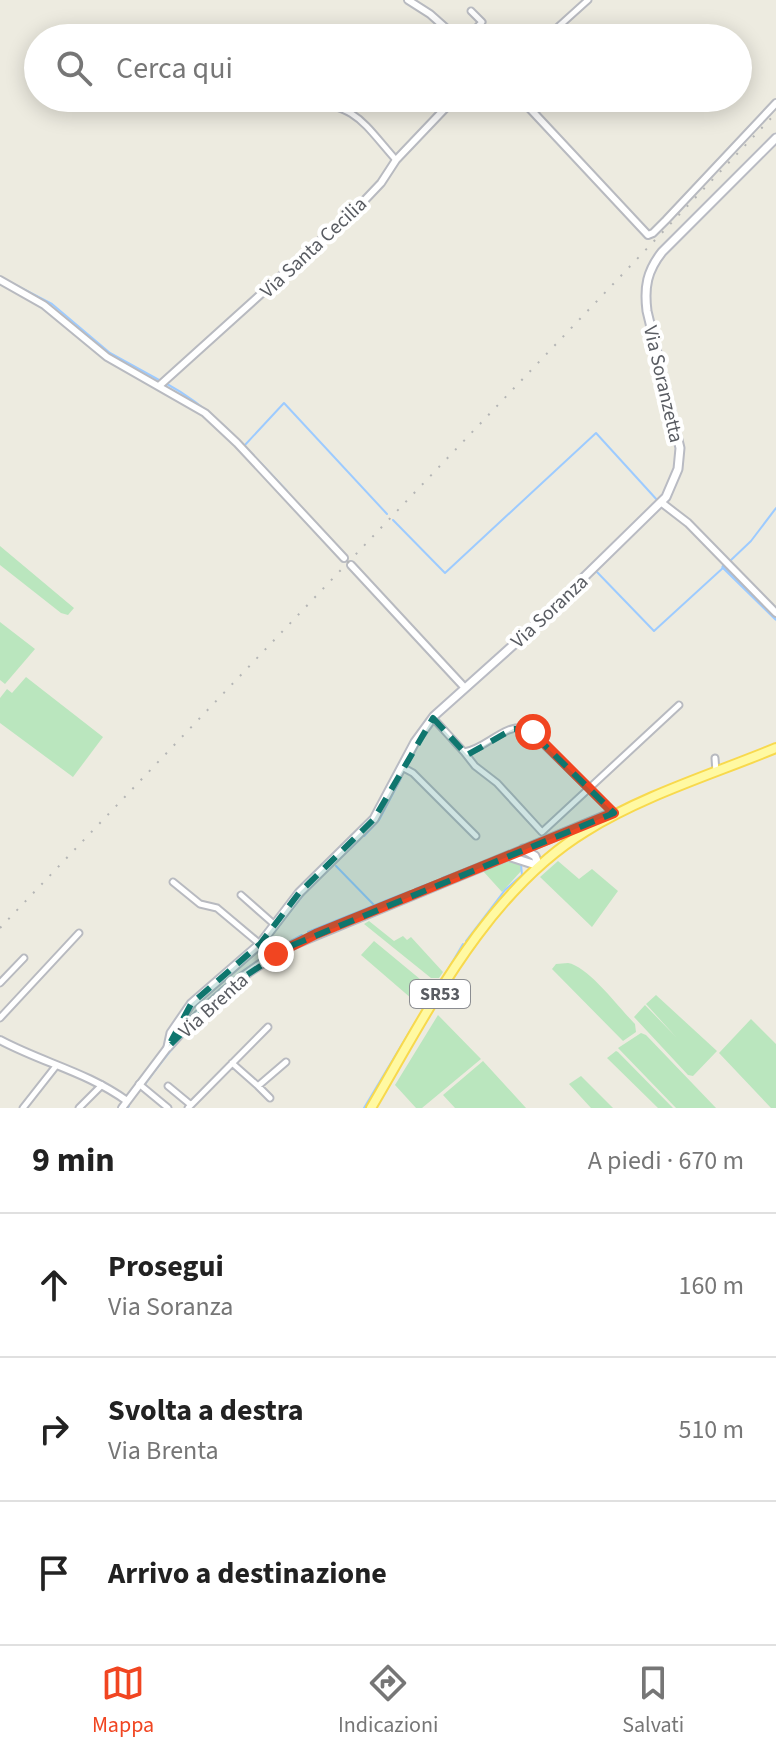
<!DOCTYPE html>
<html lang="it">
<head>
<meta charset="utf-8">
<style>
  :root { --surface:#fff; --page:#f2f2f2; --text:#222; --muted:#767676; --line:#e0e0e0; --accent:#f14521 }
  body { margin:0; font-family:"Source Sans 3",sans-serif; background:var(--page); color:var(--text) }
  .stop { position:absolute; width:24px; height:24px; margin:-18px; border:6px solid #f14521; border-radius:50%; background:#fff }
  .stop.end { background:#f14521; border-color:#fff; box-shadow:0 2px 8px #0008 }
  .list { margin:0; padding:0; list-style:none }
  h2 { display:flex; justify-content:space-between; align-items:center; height:104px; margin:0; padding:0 32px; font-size:34px }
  h2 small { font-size:26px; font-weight:400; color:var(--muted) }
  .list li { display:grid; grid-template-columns:52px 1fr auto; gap:24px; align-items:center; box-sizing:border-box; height:144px; padding:0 32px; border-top:2px solid var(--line) }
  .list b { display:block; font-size:30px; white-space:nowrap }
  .list p { margin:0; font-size:26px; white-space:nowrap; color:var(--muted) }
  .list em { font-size:26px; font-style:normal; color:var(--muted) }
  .icon { flex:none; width:44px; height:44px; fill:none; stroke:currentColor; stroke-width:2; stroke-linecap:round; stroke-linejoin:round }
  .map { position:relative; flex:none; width:776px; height:1108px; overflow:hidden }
  .search { position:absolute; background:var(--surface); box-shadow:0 4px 20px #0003; left:24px; right:24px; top:24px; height:88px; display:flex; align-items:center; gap:20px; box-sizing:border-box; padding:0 28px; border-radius:44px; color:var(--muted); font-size:30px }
  .sheet { height:536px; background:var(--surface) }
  nav { display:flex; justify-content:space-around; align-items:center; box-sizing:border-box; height:112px; border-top:2px solid var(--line); background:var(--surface); font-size:22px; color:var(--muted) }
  nav a { display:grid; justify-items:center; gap:4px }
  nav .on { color:var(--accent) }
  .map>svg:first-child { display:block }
  .green { fill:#bae6be }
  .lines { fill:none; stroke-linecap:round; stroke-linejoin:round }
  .stream { stroke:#9dcbff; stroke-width:2 }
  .canal { stroke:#9dcbff; stroke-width:5 }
  .minor-casing { stroke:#b8bac0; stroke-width:9 }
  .tertiary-casing { stroke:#b8bac0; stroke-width:10 }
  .secondary-casing { stroke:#b9bbc3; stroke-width:11 }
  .primary-casing { stroke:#f8d94d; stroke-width:12 }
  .minor { stroke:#fff; stroke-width:5 }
  .tertiary { stroke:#fff; stroke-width:6 }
  .secondary { stroke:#fff; stroke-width:7 }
  .primary { stroke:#fff9a2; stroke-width:8 }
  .rail { stroke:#b4b5b5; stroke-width:2; stroke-dasharray:2 10; stroke-linecap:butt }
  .route { stroke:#f14521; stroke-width:10 }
  .marked { fill:#0f766e; fill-opacity:0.2; stroke:#0f766e; stroke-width:6; stroke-dasharray:16 10; stroke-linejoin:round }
  .labels { text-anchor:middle; stroke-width:8; stroke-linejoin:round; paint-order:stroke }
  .shield { fill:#fff; stroke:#8b8d91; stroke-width:2 }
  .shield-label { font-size:18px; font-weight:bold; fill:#595c62 }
  .street-label { font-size:20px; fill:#595c62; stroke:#fff }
</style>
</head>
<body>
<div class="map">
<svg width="776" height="1108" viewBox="0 0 776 1108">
  <rect width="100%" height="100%" fill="#edebe0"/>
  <path class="green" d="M0 546 74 608 68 615 61 613 0 565Z
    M0 622 35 649 5 684 0 680Z
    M26 677 103 737 73 777 0 723V698L7 689 12 693Z
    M513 860 520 864 522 870 502 892 483 871Z
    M558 861 579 879 592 869 618 891 592 927 540 877Z
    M369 921 394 941 403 936 407 940 411 937 443 972 439 978H431L364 924Z
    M374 941 432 989 419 1005 361 955Z
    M568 963C588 966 620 1009 635 1024L636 1032 623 1041 552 969 556 964Z
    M656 995 717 1051 693 1076 688 1075 634 1017 645 1005 676 1037 646 1004Z
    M438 1015 481 1059 422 1108H416L395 1085Z
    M751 1019 776 1044V1108H771L719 1053Z
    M641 1033 646 1035 716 1108H676L618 1048Z
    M616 1051 618 1052 673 1108H658L607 1058Z
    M483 1061 526 1108H455L443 1095Z
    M581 1076 613 1108H591L569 1084Z"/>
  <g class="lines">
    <path class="stream" d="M0 277 52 304 110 353 159 380
      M167 384C215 410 250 452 287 491
      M244 446 284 403 387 514
      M393 520 445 573 596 433 658 501
      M730 561 751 541 776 508
      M596 571 654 631 724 567
      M408 764 420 740
      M500 790 543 837 503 854
      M364 836 379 820 401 778
      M336 866 374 905
      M442 878 470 867
      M459 880 493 866
      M316 881 360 839
      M415 889 436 881
      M308 932 410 891
      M466 941 505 890 522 875 521 864
      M261 949H276L302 935
      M292 950 301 945
      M270 962 287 953
      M241 965 262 947 308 889
      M437 988 463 944
      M194 1025 202 1016
      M146 1087 145 1084C160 1064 175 1043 192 1027
      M159 1104 164 1108
      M127 1108 129 1106
      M364 1108 416 1021"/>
    <path class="canal" d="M724 567 776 618"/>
    <g class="minor-casing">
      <path id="minor" d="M548 36 588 0
        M467 38 482 22 471 11
        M301 98C359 108 360 119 396 160
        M433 718 464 752C486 749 504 723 527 728L614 813
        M464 752 475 766 497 783 542 832 679 705
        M715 758 716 772
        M402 767 413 773 476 836
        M173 882 200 904 217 908 260 944
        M241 895 275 925
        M0 983 24 958
        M0 1018 79 933
        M232 1063 258 1086 286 1062
        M139 1084 168 1108
        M168 1086 191 1105
        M258 1086 270 1098
        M23 1108 56 1066
        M79 1108 102 1085
        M188 1108 268 1027"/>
    </g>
    <g class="tertiary-casing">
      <path id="tertiary" d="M408 0 430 14 457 38
        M520 98 648 235 653 233 666 220 776 103
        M0 280 44 305 107 357 205 413 237 443 344 558
        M159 386 363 202 381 183 396 160 455 98
        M662 503 688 523 776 613
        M351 565 465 688
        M0 1040C43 1063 87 1072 127 1101
        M122 1108 168 1047"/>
    </g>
    <g class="secondary-casing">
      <path id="secondary" d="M523 849 535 856 539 866
        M511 857 539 866
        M169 1046C205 1004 245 970 293 945L609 814
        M168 1047 171 1033 191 1004 260 944 299 893 374 819 415 742 434 716 529 631 666 497 678 469 680 448 647 311C644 287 647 271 662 252L776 138"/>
    </g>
    <g class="primary-casing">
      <path id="primary" d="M371 1108C428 1011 487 891 586 831 644 795 713 774 776 748"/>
    </g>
    <use href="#minor" class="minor"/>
    <use href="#tertiary" class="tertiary"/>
    <use href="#secondary" class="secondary"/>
    <use href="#primary" class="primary"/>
    <path class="rail" d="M0 928 776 113"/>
  </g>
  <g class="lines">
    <path class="route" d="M276 954 316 934 614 813 533 732"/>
  </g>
  <path class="marked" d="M433 718 467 755 513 729 527 728 614 813 293 945 228 987 168 1047 191 1004 260 944 299 893 374 819Z"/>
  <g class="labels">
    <rect class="shield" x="410" y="980" width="60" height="28" rx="6"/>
    <g class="shield-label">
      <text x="440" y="1000">SR53</text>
    </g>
    <g class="street-label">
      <text transform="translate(313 247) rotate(-43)" y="7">Via Santa Cecilia</text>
      <text transform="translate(664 384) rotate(77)" y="7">Via Soranzetta</text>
      <text transform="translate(549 611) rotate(-43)" y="7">Via Soranza</text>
      <text transform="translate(213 1005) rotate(-42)" y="7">Via Brenta</text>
    </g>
  </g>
</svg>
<div class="stop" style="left:533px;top:732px"></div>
<div class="stop end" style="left:276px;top:954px"></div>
<div class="search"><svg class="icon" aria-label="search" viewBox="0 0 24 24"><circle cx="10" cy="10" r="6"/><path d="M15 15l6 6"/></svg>Cerca qui</div>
</div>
<section class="sheet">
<h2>9 min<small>A piedi · 670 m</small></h2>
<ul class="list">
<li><svg class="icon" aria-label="ahead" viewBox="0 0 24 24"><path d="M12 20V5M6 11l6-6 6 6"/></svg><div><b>Prosegui</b><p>Via Soranza</p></div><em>160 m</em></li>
<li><svg class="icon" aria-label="right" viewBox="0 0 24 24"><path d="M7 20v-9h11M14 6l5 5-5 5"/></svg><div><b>Svolta a destra</b><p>Via Brenta</p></div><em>510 m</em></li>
<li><svg class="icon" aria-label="arrive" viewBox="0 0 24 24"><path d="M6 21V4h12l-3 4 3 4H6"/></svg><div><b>Arrivo a destinazione</b></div></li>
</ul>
</section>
<nav>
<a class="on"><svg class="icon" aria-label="map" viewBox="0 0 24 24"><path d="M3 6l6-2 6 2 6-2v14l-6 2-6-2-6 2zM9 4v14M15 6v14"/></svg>Mappa</a>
<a><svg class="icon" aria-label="directions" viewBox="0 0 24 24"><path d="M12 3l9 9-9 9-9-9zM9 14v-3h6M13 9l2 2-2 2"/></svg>Indicazioni</a>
<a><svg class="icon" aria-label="saved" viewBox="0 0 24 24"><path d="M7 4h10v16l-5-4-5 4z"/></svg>Salvati</a>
</nav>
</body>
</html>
